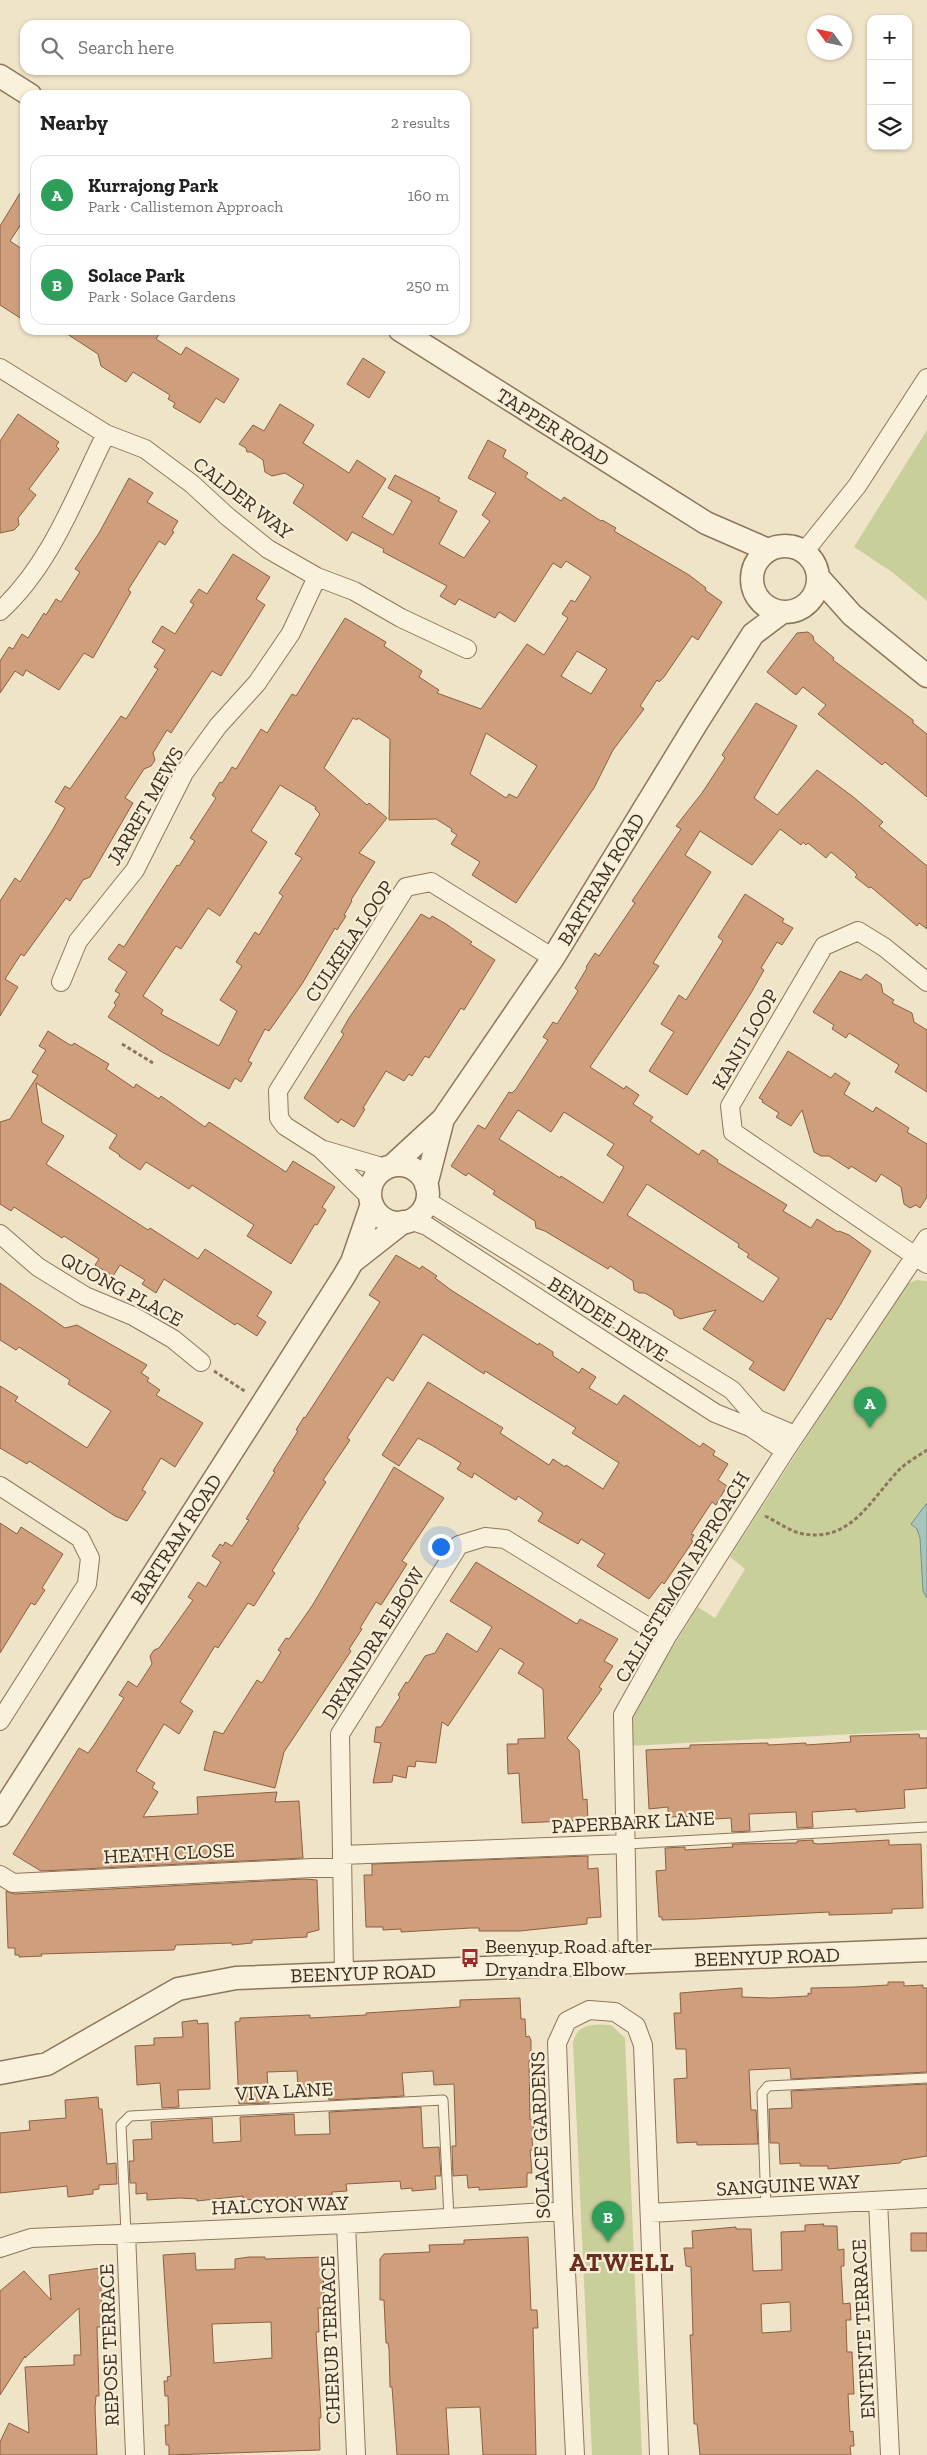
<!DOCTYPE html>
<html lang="en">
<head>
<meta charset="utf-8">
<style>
  :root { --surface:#fff; --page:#f6f6f6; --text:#202124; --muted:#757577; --line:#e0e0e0; --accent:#7c3aed }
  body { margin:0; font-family:"Zilla Slab",serif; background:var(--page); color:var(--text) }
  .controls { position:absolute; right:15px; top:15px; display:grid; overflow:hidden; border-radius:10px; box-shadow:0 1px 4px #0004 }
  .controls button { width:45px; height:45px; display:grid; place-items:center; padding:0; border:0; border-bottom:1px solid var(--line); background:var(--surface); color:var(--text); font:25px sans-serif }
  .compass { position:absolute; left:807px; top:15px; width:45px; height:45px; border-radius:50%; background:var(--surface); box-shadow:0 1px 4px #0004; rotate:303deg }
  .you { position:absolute; left:440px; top:1546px; width:18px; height:18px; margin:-12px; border:4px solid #fff; border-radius:50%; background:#1a73e8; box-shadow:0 0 0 8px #1a73e833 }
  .badge { display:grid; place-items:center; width:32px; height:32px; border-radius:50%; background:var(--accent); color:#fff; font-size:16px; font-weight:700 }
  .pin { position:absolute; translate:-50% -41px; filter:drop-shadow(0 1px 2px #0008) }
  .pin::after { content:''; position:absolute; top:26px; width:18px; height:15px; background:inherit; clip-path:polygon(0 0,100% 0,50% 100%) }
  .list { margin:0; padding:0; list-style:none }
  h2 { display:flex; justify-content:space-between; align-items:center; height:65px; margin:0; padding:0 20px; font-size:21px }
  h2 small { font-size:16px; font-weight:400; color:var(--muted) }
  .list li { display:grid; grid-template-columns:32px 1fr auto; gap:15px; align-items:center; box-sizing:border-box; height:80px; margin:0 10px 10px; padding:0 10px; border:1px solid var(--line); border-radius:15px }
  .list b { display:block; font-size:19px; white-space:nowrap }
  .list p { margin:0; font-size:16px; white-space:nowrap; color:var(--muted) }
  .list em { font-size:16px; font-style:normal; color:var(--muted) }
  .icon { flex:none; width:28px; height:28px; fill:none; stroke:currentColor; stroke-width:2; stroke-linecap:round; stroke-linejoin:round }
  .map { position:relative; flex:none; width:927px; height:2455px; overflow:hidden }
  .search { position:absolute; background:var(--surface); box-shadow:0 1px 4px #0004; left:20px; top:20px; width:450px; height:55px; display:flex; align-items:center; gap:12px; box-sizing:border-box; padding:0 18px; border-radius:15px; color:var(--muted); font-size:19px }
  .panel { position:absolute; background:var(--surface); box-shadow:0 1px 4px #0004; left:20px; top:90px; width:450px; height:245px; border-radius:15px }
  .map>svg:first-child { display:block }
  .green { fill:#c9cf9b }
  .water { fill:#a9c4bc; stroke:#6f938a }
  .building { fill:#cf9f7d; stroke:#8d5f41; fill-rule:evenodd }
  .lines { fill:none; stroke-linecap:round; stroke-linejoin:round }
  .service-casing { stroke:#8d765c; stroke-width:11 }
  .minor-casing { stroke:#8d765c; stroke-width:20 }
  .tertiary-casing { stroke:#8d765c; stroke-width:25 }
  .path { stroke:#8d765c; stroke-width:3; stroke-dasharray:4 2.5; stroke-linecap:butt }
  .service { stroke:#faf1dc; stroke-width:9 }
  .minor { stroke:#faf1dc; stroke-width:18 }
  .tertiary { stroke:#faf1dc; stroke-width:22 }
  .labels { text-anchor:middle; stroke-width:4.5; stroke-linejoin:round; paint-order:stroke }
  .street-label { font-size:20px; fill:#3d2e20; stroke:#f7eed8 }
  .poi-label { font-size:20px; fill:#3d2e20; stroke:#f7eed8; text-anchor:start }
  .district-label { font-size:25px; font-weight:bold; letter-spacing:1px; fill:#6b2e1e; stroke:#f7eed8 }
</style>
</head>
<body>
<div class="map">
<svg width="927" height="2455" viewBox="0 0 927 2455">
  <rect width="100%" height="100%" fill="#f0e4c8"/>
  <path class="green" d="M927 430V601L892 572 854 547Z
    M916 1280 927 1281V1730L630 1746 631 1721 637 1704 698 1607 715 1618 745 1569 730 1557 895 1299 905 1285Z
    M611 2025 625 2038 642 2455H592L573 2043C577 2023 594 2024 611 2025Z"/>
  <path class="water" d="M927 1503V1598L923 1591 920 1538 917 1529 911 1524Z"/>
  <path class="building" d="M25 185V218L10 241 25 251V321L0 305V226Z
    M61 330H162L156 339 181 355 186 347 239 379 224 403 216 398 200 423 173 407 175 403 168 399 170 395 133 372 126 382 101 366 98 354Z
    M363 358 385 372 369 398 347 384Z
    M280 404 314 425 303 443 349 473 357 460 386 479 362 517 393 535 412 501 388 488 395 475 440 498 438 501 457 511 439 544 464 558 490 521 482 515 496 493 468 478 488 440 506 450 503 457 528 473 525 477 561 501 564 497 601 521 602 520 616 528 614 531 689 575 706 588 705 590 722 602 698 640 692 636 664 677 659 682 657 680 640 706 644 709 613 750 594 788 516 903 472 875 480 862 451 844 457 835 451 831 452 829 436 819 389 820 390 739 358 718 357 720 353 718 324 768 367 805 369 803 387 818 359 853 375 862 351 900 352 901 344 915 346 916 337 930 335 928 302 984 269 1031 265 1029 248 1061 252 1063 241 1082 235 1078 229 1089 162 1052 108 1017 116 1005 114 1003 120 994 115 991 127 972 108 959 119 944 124 947 177 865 179 866 195 841 190 838 216 798 212 795 220 782 222 783 232 767 236 769 261 729 267 733 292 694 296 696 345 618 386 642 384 646 422 671 419 677 439 690 437 693 481 709 527 644 544 655 568 618 562 614 571 600 575 602 591 577 566 561 561 568 553 563 515 622 499 612 495 618 459 599 455 605 440 596 447 586 383 552 384 549 352 532 347 541 293 503 304 485 285 473 272 476 265 472 263 460 251 452H247L246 448 239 444 253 425 264 431ZM577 651 607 669 591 694 561 676ZM486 733 537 766 517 798 509 794 506 798 470 774ZM280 785 316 807 315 809 320 814 295 854 302 858 279 893 283 896 259 935 255 932 236 962 242 966 220 1000 237 1011 219 1046 161 1014 163 1010 143 996 176 946 181 949 208 908 220 916 267 842 251 831Z
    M18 414 59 442 56 446 59 449 29 489 36 495 18 518 19 525 14 530 0 533V441Z
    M129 478 153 493 147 502 178 521 172 531 174 532 165 545 159 541 128 590 131 592 93 658 84 653 59 690 26 670 23 676 15 671 0 693V661L9 647 13 649 22 634 28 638 44 613 46 615 56 599 61 602 80 572 75 569 99 533Z
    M233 554 270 577 256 599 265 605 221 676 212 671 171 733 167 730 153 753 155 760 151 766 144 769 125 798 133 803 90 877 83 880 70 901 66 898 24 956 21 954 5 979 18 987 0 1016V901L15 878 20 882 53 829 65 808 55 802 65 786 70 789 121 716 126 719 158 669 154 667 165 650 152 642 162 626 175 634 194 604 190 602 199 589 207 594Z
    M808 632 813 636 814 641 834 658 833 660 913 720V723L927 734V797L885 762 882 765 818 714 826 705 803 687 796 695 767 672 797 633Z
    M756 703 797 726 754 798 777 815 817 770 852 796 883 822 879 826 927 866V929L919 923 917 926 871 887 869 888 855 877 857 875 854 871 831 852 826 858 808 843 806 845 803 842 801 845 780 829 752 865 700 831 685 855 711 872 653 963 659 966 590 1067 624 1089 626 1086 639 1095 633 1104 653 1117 650 1121 699 1155 702 1150 705 1151 718 1160 717 1162 787 1205 783 1211 811 1228 817 1219 838 1232 839 1231 849 1235 871 1251 840 1305 831 1320 827 1318 784 1391 749 1369 754 1362 703 1329 716 1310 680 1319 674 1315 673 1310 645 1293H639L634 1290 633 1281 610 1266 608 1269 545 1231 536 1228 535 1221 493 1194 495 1191 468 1173 466 1176 451 1166 478 1125 485 1129 509 1092 512 1093 516 1089 548 1040 543 1037 553 1022 557 1024 578 991 575 988 587 968 586 967 595 953 599 956 635 903 632 901 681 829 676 826 702 793 725 758 722 755ZM518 1110 551 1132 564 1112 614 1144 607 1155 624 1167 603 1203 561 1176 560 1178 499 1139ZM647 1184 739 1244 738 1247 749 1254 747 1257 779 1278 763 1302 627 1215Z
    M745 894 784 919 782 922 793 928 782 945 777 942 761 968 764 970 751 993 687 1095 649 1071 674 1032 661 1024 679 995 686 1000 723 941 718 937Z
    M421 914 430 919 432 916 446 924 472 942 470 944 495 960 464 1010 461 1008 429 1058 425 1056 412 1076 409 1074 404 1081 386 1071 363 1108 365 1109 354 1127 341 1119 338 1123 304 1098 344 1034 341 1032 349 1018Z
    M840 971 861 980 866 974 881 984 883 993 894 1000 892 1003 912 1013 914 1022 927 1030V1092L895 1072 899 1065 849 1033 846 1038 832 1029 834 1025 813 1012Z
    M48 1031 70 1045H73L74 1043 109 1064 106 1069 134 1088 136 1084 159 1099 161 1096 205 1127 209 1122 286 1172 293 1161 335 1187 322 1207 326 1210 317 1225 315 1224 291 1264 247 1236 254 1225 192 1185 189 1189 146 1162 140 1170 119 1156 120 1155 109 1148 117 1135 36 1083 42 1123 64 1136 46 1164 148 1230 150 1228 198 1259 205 1249 272 1292 257 1316 266 1322 257 1336 237 1323 235 1325 164 1279 156 1293 142 1284 145 1280 120 1265 113 1276 95 1265 99 1259 64 1236 62 1238 14 1207 11 1211 0 1204V1122L10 1119 38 1075 32 1072 46 1050 39 1046Z
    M788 1051 831 1078 835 1073 850 1083 844 1094 873 1112 876 1107 909 1128 907 1132 927 1144V1197L920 1208 916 1205 910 1208 904 1204 901 1187 881 1174 876 1182 851 1166 849 1169 829 1156H821L814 1152 802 1110 791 1126 776 1117 779 1113 762 1102 763 1100 759 1098Z
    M396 1255 420 1269 422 1266 437 1276 435 1278 451 1290 538 1345 539 1343 553 1352V1356L579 1373 582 1368 596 1377 589 1388 617 1405 624 1395 700 1447 703 1443 715 1451 713 1455 728 1464 718 1480 727 1486 716 1505 712 1502 691 1534 694 1535 691 1540 693 1541 664 1584 662 1582 649 1599 597 1566 605 1554 581 1539 578 1544 538 1521 543 1513 518 1496 516 1500 512 1498 474 1473 472 1478 457 1469 461 1463 433 1446 418 1438 399 1466 382 1455 428 1382 503 1428 500 1433 549 1465 553 1459 565 1467 566 1465 603 1489 619 1463 572 1433 576 1428 485 1371 484 1374 423 1334 393 1381 387 1377 347 1438 350 1440 323 1480 326 1482 297 1527 299 1528 272 1571 275 1573 254 1606 248 1603 218 1648 215 1646 180 1702 193 1711 179 1734 164 1724 136 1771 155 1783 152 1788 158 1792 143 1817 198 1814 197 1797 277 1792 275 1802 299 1801 303 1858 41 1871 13 1854 79 1748 88 1753 94 1745 124 1698 119 1695 128 1681 137 1687 152 1664 150 1656 154 1650 159 1648 193 1600 188 1597 198 1582 206 1587 221 1562 212 1556 220 1544 223 1546 225 1542 232 1546 249 1520 246 1519 275 1472 273 1471 298 1431 296 1430 304 1417 305 1418 380 1302 369 1295Z
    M0 1283 65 1328 77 1325 147 1365 141 1373 149 1378 147 1381 160 1390 156 1395 203 1423 175 1467 161 1458 142 1490 146 1492 127 1521 115 1516 29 1461 27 1464 0 1448V1386L18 1397 15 1401 87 1448 111 1411 68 1384 70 1380 19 1347 16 1350 0 1340Z
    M394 1467 444 1498 402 1561 407 1564 392 1588 381 1605 376 1602 360 1628 362 1629 349 1649 351 1651 284 1752 275 1788 204 1770 214 1731 223 1734 257 1680 262 1683 281 1652 278 1650 286 1638 289 1639 312 1606Z
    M0 1523 17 1534 21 1527 63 1554 42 1588 45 1590 35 1605 31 1603 0 1653Z
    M476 1562 577 1624 580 1619 618 1639 604 1661 613 1666 599 1687 602 1689 567 1738 579 1750 583 1800 587 1799 588 1820 522 1823 519 1773 508 1774 507 1744H518V1739L545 1738 543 1689 518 1673 524 1663 500 1648 448 1726 442 1722 436 1763 416 1761 415 1767 408 1766 406 1778 393 1775 392 1782 373 1783 381 1743 374 1742 376 1727H381L400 1697 398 1695 406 1682 408 1683 425 1656 435 1653 447 1633 477 1652 492 1627 450 1601Z
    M919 1734 920 1738H927V1788L904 1790 905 1808 856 1812V1809L812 1812 813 1827 797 1828 796 1812 749 1814 750 1831 732 1832 731 1818 698 1820V1816L668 1817V1807L649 1809 646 1750 690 1748V1745L768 1743V1745L806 1743V1745L851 1742 850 1736Z
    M813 1840V1843L818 1844 889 1840V1845L921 1844 923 1908 892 1909V1913L863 1914 829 1915V1912L696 1919 662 1920V1917H659L656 1871 666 1870 665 1848 685 1847V1850L733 1847 732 1844 797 1843V1841Z
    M588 1856V1869L598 1868 601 1917 587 1918V1924L520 1931H479V1928H471L401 1932V1929L383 1930V1927H366L364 1875H372V1864Z
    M304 1879 317 1880 319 1930 307 1933V1937L252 1940V1943L232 1945V1943L176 1945 174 1950 41 1954 42 1956 19 1957V1955H15V1948H8L6 1891 14 1894Z
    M888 1982H904V1986L923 1985V1988H927V2072L791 2079 790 2068 749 2070 751 2110H756L758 2144 697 2145V2142L677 2143 674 2079 687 2078 686 2049H676L674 2013H681L680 1993 742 1988V1997L770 1998 808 1996V1993L811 1994V1988L855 1987 888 1985Z
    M520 1998 521 2019H525L526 2037 529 2036 531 2040V2056L529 2062 530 2120 533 2119 534 2138H532L533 2150H530L532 2173H527V2187L479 2190V2187L468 2188 467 2175 453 2176 452 2146H456L454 2084 434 2085 433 2071 402 2073 404 2096 329 2100 328 2090 326 2089 298 2090 297 2071 267 2072 269 2103 239 2104 235 2022 240 2021V2018L310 2015V2018L366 2015V2013L460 2007V2000Z
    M197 2020 198 2024 208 2023 210 2089 178 2090 179 2107 162 2108 160 2083 137 2085 135 2046 154 2045V2038L183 2037 182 2022Z
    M927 2084V2156L902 2160 900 2163 828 2169V2166H800V2163L780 2164 779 2143H770L769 2109 792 2108 791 2091Z
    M98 2097 99 2109H102L107 2164 116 2163 117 2184 99 2185V2189L93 2190V2194L68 2197 67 2186 0 2193V2133L30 2130 29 2121 66 2118 65 2100Z
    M421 2107 423 2148 439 2147 441 2176H435L436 2189 412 2191V2188L401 2189 400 2181 346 2184 347 2191 332 2192V2195L243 2200V2196L197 2201V2199L180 2198 147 2200V2193L136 2194V2183H130L129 2161H134L133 2140 152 2139 151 2122 212 2118 213 2143 241 2141 240 2117 294 2114 295 2135 330 2134 329 2112Z
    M824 2224 823 2226H837L838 2250 844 2249V2266H841L843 2304 850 2303 851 2320H846L847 2352H852L854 2394H848L850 2432 853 2431 854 2446H850L851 2455H700L697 2424H694L691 2354 690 2335H693L691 2267 686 2266 684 2248H693L692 2231 736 2227V2229H751L753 2271 782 2270 781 2232 805 2231V2225ZM790 2302 791 2331 762 2333 761 2304Z
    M911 2233H927V2251H911Z
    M528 2237 531 2310H537L538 2328H533L536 2455H483L480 2407 446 2408 449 2455H397L392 2387H390L389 2349 388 2343H386L384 2300H380V2259L384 2254 430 2252 429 2245 464 2244V2240Z
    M195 2253 196 2270 235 2269V2259L249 2257H265V2259L322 2257 325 2308H318L319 2332H316L321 2418H319L320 2450 169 2455V2445H166L165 2425H169L168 2396H165L164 2381H168L167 2377 171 2376 163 2255ZM271 2322 272 2358 214 2363 212 2324Z
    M100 2268 103 2327H97L99 2396H96L95 2408 97 2455H0V2442L9 2423 29 2433 25 2367 74 2365V2355H81L79 2308 25 2358V2356L0 2395V2291L24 2271 51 2300 49 2275Z"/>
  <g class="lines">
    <g class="service-casing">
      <path id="service" d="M627 1844 927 1827
        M766 2207 762 2093 768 2086 927 2078
        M126 2233 121 2125 130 2116 443 2100 449 2218"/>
    </g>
    <g class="minor-casing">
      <path id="minor" d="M0 368 106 434 145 449 192 484 228 517 268 549 317 577 354 591 401 618 467 649
        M804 552 857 486 927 378
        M0 611C51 565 76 494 106 434
        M61 982 78 941 135 870 184 773 218 726 257 683 291 633 317 577
        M927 982 884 947 858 931 824 946 730 1106 733 1132 927 1264
        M324 1150 385 1168
        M370 1197 321 1149 285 1126 279 1118 278 1091 406 887 431 882 553 958
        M427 1201 732 1390 757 1419 795 1435
        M410 1220 427 1226 715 1413 752 1428 785 1451
        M0 1234 38 1267 85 1296 133 1316 173 1339 201 1362
        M0 1486 80 1538 90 1558 87 1584 0 1721
        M342 1855 627 1844
        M0 1875 13 1883 312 1868H342
        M628 1963 623 1715 666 1638 785 1451 927 1238
        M344 1974 340 1734 459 1545 485 1537 505 1539 666 1638
        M878 2201 890 2455
        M650 2213 927 2198
        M346 2224 356 2455
        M126 2233 135 2455
        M0 2248 31 2238 346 2224 563 2211
        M575 2455 563 2211 557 2043 567 2021 589 2010 615 2012 636 2026 643 2045 659 2455"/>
    </g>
    <g class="tertiary-casing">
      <path id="tertiary" d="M0 76 30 95
        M400 330 706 523 768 550
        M752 579a33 33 0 1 1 66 0a33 33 0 1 1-66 0Z
        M819 578 852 615 927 676
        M393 1165 443 1119 553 958 696 724 753 634 781 613
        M370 1194a29 29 0 1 1 58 0a29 29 0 1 1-58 0Z
        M426 1185 443 1119
        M352 1262 403 1222
        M0 1815 344 1276 352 1262 372 1204
        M0 2073 47 2064 178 1989 236 1978 927 1950"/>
    </g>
    <path class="path" d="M122 1044 153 1063
      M214 1371 246 1392
      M765 1516C776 1521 788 1530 799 1533 850 1545 870 1500 899 1470 907 1462 918 1456 927 1450"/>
    <use href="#service" class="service"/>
    <use href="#minor" class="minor"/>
    <use href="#tertiary" class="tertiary"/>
  </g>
  <defs>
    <g id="bus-bare" transform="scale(1.5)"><path d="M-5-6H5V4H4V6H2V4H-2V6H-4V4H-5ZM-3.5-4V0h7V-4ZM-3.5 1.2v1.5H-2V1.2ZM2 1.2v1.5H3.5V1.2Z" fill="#9e2a2b" stroke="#f7eed8" stroke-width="2.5" paint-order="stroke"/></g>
  </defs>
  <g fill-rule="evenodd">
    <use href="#bus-bare" x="470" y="1958"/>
  </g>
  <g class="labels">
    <g class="street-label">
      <text transform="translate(553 427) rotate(32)" y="7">TAPPER ROAD</text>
      <text transform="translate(243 498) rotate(38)" y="7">CALDER WAY</text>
      <text transform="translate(145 806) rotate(-60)" y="7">JARRET MEWS</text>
      <text transform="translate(601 879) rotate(-59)" y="7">BARTRAM ROAD</text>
      <text transform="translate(349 941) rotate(-56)" y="7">CULKELA LOOP</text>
      <text transform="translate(745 1039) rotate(-60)" y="7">KANJI LOOP</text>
      <text transform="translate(122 1289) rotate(28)" y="7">QUONG PLACE</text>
      <text transform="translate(608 1319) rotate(33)" y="7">BENDEE DRIVE</text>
      <text transform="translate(176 1539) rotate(-57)" y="7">BARTRAM ROAD</text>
      <text transform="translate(682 1577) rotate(-59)" y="7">CALLISTEMON APPROACH</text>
      <text transform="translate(373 1643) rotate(-58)" y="7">DRYANDRA ELBOW</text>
      <text transform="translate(633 1822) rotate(-3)" y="7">PAPERBARK LANE</text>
      <text transform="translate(169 1853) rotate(-3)" y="7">HEATH CLOSE</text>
      <text transform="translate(767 1957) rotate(-2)" y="7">BEENYUP ROAD</text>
      <text transform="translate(363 1973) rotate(-2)" y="7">BEENYUP ROAD</text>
      <text transform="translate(284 2091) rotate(-3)" y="7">VIVA LANE</text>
      <text transform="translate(540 2135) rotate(-92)" y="7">SOLACE GARDENS</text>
      <text transform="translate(788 2185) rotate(-3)" y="7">SANGUINE WAY</text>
      <text transform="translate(280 2205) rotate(-2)" y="7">HALCYON WAY</text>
      <text transform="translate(863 2329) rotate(-93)" y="7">ENTENTE TERRACE</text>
      <text transform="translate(330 2340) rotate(-92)" y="7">CHERUB TERRACE</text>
      <text transform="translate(109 2345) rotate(-92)" y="7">REPOSE TERRACE</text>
    </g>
    <g class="poi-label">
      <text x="485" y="1953">Beenyup Road after<tspan x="485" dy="23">Dryandra Elbow</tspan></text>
    </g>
    <g class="district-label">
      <text x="622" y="2271">ATWELL</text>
    </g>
  </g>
</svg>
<div class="controls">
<button>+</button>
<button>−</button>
<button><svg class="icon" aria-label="layers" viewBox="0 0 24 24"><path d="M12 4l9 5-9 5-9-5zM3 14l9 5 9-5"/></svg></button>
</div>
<svg class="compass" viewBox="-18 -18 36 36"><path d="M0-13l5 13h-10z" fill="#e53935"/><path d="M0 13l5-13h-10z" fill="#757577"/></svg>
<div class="you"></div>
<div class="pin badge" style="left:870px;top:1428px;background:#2e9e5b">A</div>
<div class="pin badge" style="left:608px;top:2242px;background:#2e9e5b">B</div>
<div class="search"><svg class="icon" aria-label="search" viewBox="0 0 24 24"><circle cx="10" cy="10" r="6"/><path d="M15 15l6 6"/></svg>Search here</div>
<section class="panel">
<h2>Nearby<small>2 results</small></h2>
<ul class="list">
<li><span class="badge" style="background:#2e9e5b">A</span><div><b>Kurrajong Park</b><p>Park · Callistemon Approach</p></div><em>160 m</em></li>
<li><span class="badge" style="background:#2e9e5b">B</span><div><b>Solace Park</b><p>Park · Solace Gardens</p></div><em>250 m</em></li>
</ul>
</section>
</div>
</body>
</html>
